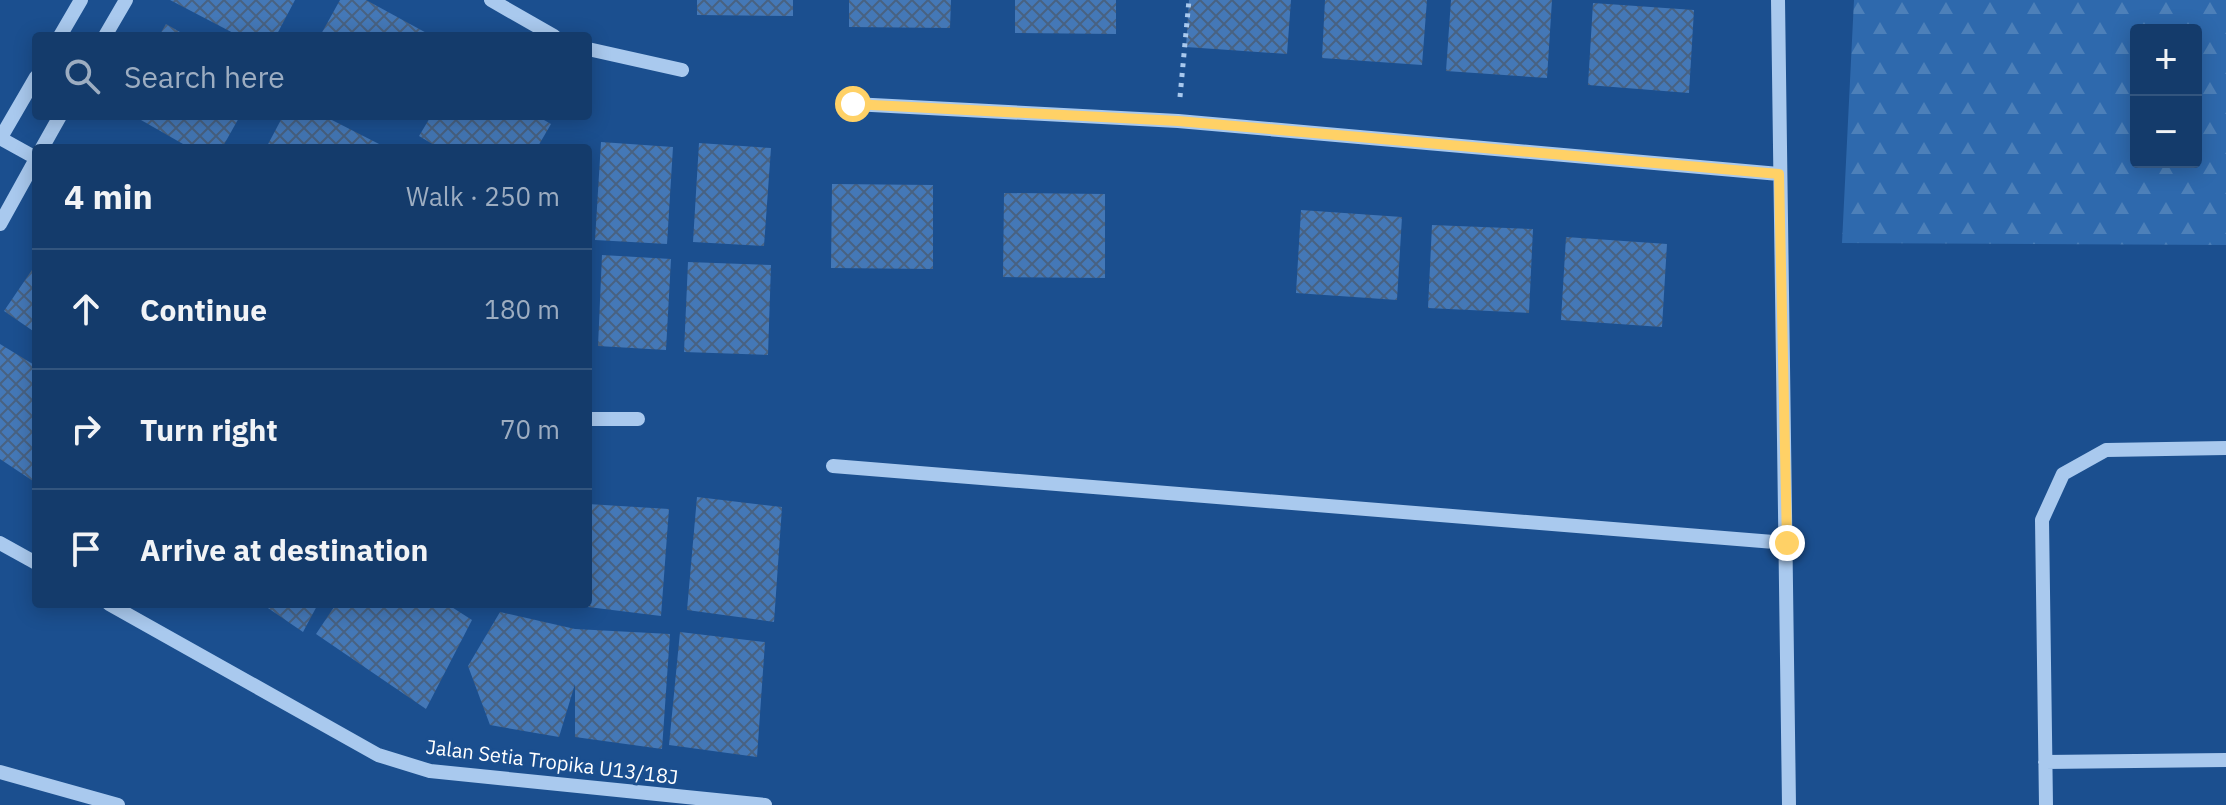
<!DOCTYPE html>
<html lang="en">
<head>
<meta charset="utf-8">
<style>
  :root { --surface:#143b6b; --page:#1d4271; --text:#f1f3f6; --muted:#9dadc1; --line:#33557e }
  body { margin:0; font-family:"IBM Plex Sans",sans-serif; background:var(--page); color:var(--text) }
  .controls { position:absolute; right:24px; top:24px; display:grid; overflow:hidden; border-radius:8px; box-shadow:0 4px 20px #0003 }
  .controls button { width:72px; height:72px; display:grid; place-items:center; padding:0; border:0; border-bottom:2px solid var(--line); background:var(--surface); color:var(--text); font:40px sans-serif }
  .stop { position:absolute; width:24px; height:24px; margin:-18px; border:6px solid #ffd166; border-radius:50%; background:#fff }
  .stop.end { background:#ffd166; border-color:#fff; box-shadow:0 2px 8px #0008 }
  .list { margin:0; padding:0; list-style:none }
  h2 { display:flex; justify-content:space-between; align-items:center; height:104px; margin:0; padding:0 32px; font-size:34px }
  h2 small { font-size:26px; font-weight:400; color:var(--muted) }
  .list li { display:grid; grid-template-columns:52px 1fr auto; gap:24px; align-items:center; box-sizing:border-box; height:120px; padding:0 32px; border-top:2px solid var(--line) }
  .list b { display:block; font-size:30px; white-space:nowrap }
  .list em { font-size:26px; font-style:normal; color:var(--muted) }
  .icon { flex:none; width:44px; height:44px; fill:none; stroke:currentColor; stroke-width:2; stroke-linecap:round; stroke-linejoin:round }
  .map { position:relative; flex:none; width:2226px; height:805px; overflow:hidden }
  .search { position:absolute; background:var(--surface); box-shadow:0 4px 20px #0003; left:32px; top:32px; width:560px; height:88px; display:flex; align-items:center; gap:20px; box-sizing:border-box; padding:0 28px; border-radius:8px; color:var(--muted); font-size:30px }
  .panel { position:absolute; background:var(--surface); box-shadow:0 4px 20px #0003; left:32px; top:144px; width:560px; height:464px; border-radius:8px }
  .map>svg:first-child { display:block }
  .forest { fill:url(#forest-firs); fill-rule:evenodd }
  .building { fill:url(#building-cross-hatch) }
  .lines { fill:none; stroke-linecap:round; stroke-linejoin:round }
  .path { stroke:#a9c9ee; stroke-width:5; stroke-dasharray:4 6; stroke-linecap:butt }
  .minor { stroke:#a9c9ee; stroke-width:14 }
  .route { stroke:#ffd166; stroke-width:10 }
  .labels { text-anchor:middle; stroke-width:6; stroke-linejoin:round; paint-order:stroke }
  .street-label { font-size:20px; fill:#fff; stroke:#1b4f8f }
</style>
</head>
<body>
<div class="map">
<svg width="2226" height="805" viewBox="0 0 2226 805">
  <defs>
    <pattern id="forest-firs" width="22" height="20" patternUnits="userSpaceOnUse" patternTransform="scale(2)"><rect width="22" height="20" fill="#2e69ad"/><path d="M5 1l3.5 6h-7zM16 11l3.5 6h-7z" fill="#4d80b9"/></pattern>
    <pattern id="building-cross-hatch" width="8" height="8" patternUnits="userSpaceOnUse" patternTransform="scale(2)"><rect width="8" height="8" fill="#4478b7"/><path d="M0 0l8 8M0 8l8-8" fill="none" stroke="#486282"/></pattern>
  </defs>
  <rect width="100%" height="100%" fill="#1b4f8f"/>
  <path class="forest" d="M1854 0H2226V245L1842 243ZM2136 30H2196V162H2136Z"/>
  <path class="building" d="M170 0H295L276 36H239Z
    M340 0H366L432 36H320Z
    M697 0H793V16L697 15Z
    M849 0H951L950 28 849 27Z
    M1015 0H1116V34L1015 33Z
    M1189 0H1291L1287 54 1186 47Z
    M1325 0H1427L1422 65 1322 58Z
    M1451 0H1552L1547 78 1446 71Z
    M1593 3 1694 10 1689 93 1588 85Z
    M166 24 187 36H159Z
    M134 116H240L222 148H190Z
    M283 116H324L381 145 379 148H266Z
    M431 116H537L551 124 537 148H439L419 136Z
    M601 142 673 147 667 244 595 240Z
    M699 143 771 148 764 246 693 242Z
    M832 184 933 185V269L831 268Z
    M1004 193 1105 194V278L1003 277Z
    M1301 210 1402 217 1397 300 1296 293Z
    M1432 225 1533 229 1529 313 1428 308Z
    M1566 237 1667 244 1662 327 1561 320Z
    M602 255 671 259 666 350 598 346Z
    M688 262 771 265 768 355 684 352Z
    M36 264V333L4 311Z
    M0 344 36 366V483L0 459Z
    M697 497 782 507 774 622 687 610Z
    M588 504 669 509 661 616 588 607Z
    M262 604H318L303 632Z
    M336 604H447L472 620 426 709 316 634Z
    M500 612 575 629 670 634 662 749 575 737V684L559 737 490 725 468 666Z
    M680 632 765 642 757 757 669 745Z"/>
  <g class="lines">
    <path class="path" d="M1180 97 1189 0"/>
    <path class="minor" d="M491 0 554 36
      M1778 0 1789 805
      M60 36 81 0
      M105 36 126 0
      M588 49 682 70
      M853 104 1178 121 1779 174
      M0 138 36 158
      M0 139 36 77
      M42 148 60 116
      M0 224 36 159
      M588 419H638
      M833 466 1787 543
      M0 543 36 563
      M109 604 378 755 430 771 765 805
      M2045 762 2226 760
      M0 772 118 805
      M2046 805 2042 520 2063 474 2106 450 2226 448"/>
  </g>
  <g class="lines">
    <path class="route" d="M853 104 1178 121 1779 174 1787 543"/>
  </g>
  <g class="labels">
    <g class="street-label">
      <text transform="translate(552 762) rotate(7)" y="7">Jalan Setia Tropika U13/18J</text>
    </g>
  </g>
</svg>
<div class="controls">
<button>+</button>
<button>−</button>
</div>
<div class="stop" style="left:853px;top:104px"></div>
<div class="stop end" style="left:1787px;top:543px"></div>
<div class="search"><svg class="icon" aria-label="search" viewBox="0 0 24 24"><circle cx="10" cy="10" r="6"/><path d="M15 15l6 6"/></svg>Search here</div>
<section class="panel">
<h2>4 min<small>Walk · 250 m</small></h2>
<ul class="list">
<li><svg class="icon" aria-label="ahead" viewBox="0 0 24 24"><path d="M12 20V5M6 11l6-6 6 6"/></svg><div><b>Continue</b></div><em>180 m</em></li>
<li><svg class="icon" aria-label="right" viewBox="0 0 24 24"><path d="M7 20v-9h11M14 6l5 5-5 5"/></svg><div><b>Turn right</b></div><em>70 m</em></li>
<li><svg class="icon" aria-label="arrive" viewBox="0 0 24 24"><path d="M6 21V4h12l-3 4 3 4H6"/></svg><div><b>Arrive at destination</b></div></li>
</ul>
</section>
</div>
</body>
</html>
